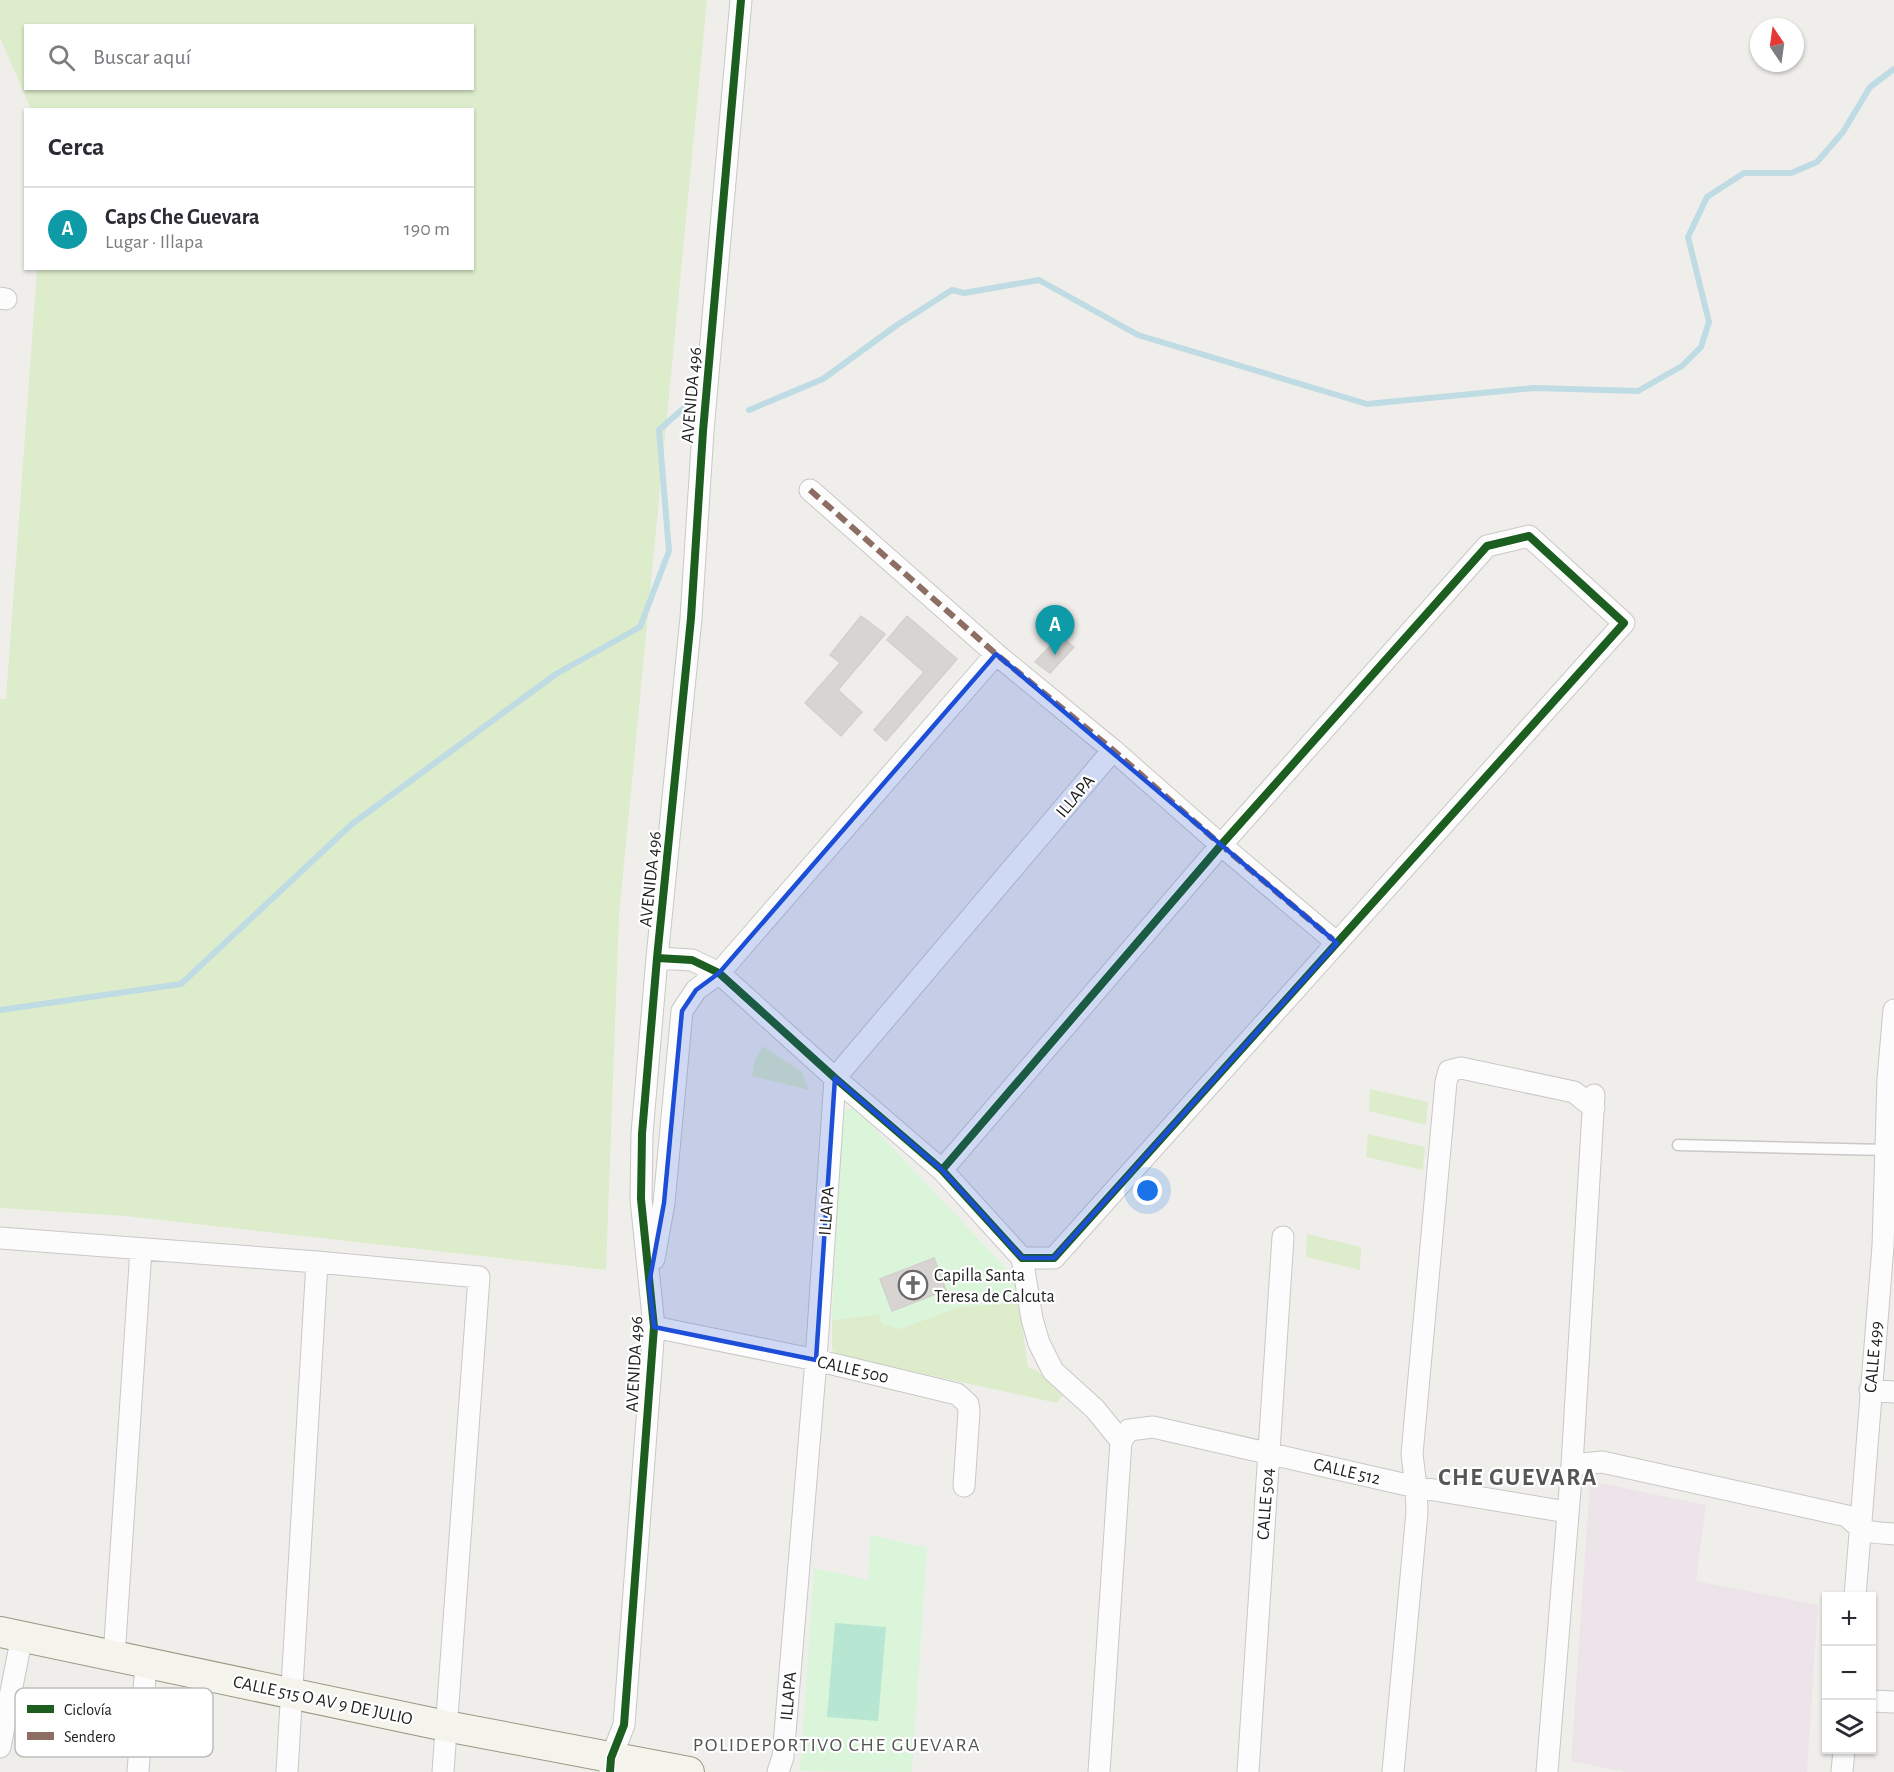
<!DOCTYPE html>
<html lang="es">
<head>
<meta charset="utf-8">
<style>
  :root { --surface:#fff; --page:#f7f7f7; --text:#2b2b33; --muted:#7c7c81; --line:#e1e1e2; --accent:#2563eb }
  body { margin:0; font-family:"Alegreya Sans",sans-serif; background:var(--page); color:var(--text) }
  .controls { position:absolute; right:18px; bottom:18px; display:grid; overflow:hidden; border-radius:0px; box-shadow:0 2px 4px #0004 }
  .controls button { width:54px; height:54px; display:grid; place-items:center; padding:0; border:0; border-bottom:2px solid var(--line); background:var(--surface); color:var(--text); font:30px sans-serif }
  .compass { position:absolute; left:1750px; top:18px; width:54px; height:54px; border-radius:50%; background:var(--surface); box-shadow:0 2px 4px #0004; rotate:347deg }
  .you { position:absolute; left:1148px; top:1191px; width:21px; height:21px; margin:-15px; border:4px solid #fff; border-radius:50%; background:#1a73e8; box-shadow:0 0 0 9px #1a73e833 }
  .badge { display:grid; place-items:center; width:39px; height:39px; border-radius:50%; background:var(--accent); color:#fff; font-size:20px; font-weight:700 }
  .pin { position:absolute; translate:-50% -50px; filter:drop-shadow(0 2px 3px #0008) }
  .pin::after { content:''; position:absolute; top:32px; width:21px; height:18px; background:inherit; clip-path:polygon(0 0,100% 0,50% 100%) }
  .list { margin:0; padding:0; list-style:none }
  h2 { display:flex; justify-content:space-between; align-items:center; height:78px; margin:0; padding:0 24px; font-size:26px }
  h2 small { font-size:20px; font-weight:400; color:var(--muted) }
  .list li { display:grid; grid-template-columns:39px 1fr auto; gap:18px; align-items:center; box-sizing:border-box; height:84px; padding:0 24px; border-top:2px solid var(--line) }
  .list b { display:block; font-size:22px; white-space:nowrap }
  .list p { margin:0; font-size:20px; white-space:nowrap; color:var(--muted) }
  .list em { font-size:20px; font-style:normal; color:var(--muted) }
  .icon { flex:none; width:33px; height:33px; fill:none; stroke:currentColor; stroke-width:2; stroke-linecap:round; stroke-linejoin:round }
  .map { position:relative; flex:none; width:1894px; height:1772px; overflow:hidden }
  .search { position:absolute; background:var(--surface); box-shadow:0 2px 4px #0004; left:24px; top:24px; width:450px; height:66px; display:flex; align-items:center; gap:15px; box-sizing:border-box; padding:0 21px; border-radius:0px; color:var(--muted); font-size:22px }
  .panel { position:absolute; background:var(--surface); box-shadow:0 2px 4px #0004; left:24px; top:108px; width:450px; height:162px; border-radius:0px }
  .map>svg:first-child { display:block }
  .industrial { fill:#ede4e9 }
  .grass { fill:#ddeccb; fill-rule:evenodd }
  .park { fill:#daf5da }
  .pitch { fill:#b7e6d2 }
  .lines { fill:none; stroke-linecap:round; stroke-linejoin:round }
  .stream { stroke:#bfdbe3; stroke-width:6 }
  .building { fill:#d7d4d2; stroke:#d3d0cc; stroke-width:1.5 }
  .lane-casing { stroke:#c9c8c7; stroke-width:13 }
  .street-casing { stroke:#c9c8c7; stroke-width:23 }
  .secondary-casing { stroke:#999a82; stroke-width:32 }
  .lane { stroke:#fdfcfc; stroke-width:10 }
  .street { stroke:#fdfcfc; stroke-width:21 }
  .secondary { stroke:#f4f4ed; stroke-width:30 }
  .quiet { stroke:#8d6e63; stroke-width:6; stroke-dasharray:12 6; stroke-linecap:butt }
  .cycleway-casing { stroke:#fff; stroke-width:11 }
  .cycleway { stroke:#1b5e20; stroke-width:8 }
  .marked { fill:#1d4ed8; fill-opacity:0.2; stroke:#1d4ed8; stroke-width:4.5; stroke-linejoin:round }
  .labels { text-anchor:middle; stroke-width:4.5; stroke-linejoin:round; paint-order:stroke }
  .street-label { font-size:18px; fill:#222; stroke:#fff }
  .poi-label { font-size:18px; fill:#222; stroke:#fff; text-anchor:start }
  .neighbourhood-label { font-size:20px; letter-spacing:1.5px; fill:#555; stroke:#fff }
  .district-label { font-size:24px; font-weight:bold; letter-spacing:1.5px; fill:#555; stroke:#fff }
  .key { fill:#fff; stroke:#bdbdbd; stroke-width:1.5 }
  .key-label { font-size:16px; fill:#222 }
</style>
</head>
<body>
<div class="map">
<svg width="1894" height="1772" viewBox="0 0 1894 1772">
  <rect width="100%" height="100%" fill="#f0eeeb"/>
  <path class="industrial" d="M1590 1481 1706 1505 1696 1581 1818 1605 1807 1772H1625L1571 1761Z"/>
  <path class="grass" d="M0 0H707L619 916 606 1270 126 1216 0 1208V699H6L37 269 472 268V110L31 109 0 38ZM26 26H472V88H26Z
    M762 1046 802 1072 809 1090 752 1076 754 1063Z
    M1370 1089 1428 1102 1426 1125 1369 1111Z
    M1368 1134 1425 1147 1423 1170 1366 1157Z
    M1307 1234 1361 1247 1360 1270 1306 1257Z
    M1019 1303 1028 1367 1038 1371 1063 1395 1057 1403 838 1355 832 1350V1320L879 1314 899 1329 960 1307Z"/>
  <path class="park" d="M854 1107 1005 1267 1016 1282 1019 1303 960 1307 899 1329 882 1324 879 1314 832 1320 840 1112Z
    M871 1535 927 1548 912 1772 800 1771 814 1568 868 1580Z"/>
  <path class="pitch" d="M835 1623 886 1627 878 1721 827 1717Z"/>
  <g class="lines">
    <path class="stream" d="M749 410 823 379 897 325 952 290 964 293 1039 280 1138 335 1367 404 1534 388 1638 391 1682 366 1701 347 1709 322 1688 237 1707 197 1744 173H1791L1817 162 1843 132 1870 87 1894 69
      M0 1010 181 984 352 824 556 674 640 627 669 551 659 430 693 400"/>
  </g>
  <path class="building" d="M861 616 885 634 838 690 862 712 841 736 805 703 840 663 830 655Z
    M907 616 957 659 886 741 874 730 924 672 887 640Z
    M1060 636 1074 647 1050 673 1035 662Z
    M934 1258 946 1290 892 1311 880 1279Z"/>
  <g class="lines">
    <g class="lane-casing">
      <path id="lane" d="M1678 1145 1885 1150"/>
    </g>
    <g class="street-casing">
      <path id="street" d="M0 298 6 299
        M810 490 996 654 1113 750 1221 845 1337 943
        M657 958 692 960 719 973 835 1078 942 1170 1022 1258H1054L1624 623 1529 536 1487 546 1221 845 942 1170
        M0 1238 317 1262 479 1277 443 1772
        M1022 1258 1032 1319 1039 1343 1053 1371 1095 1409 1121 1441
        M654 1259 664 1203 682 1011 696 990 719 973 996 654
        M654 1327 816 1360 957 1394 968 1404 969 1412 964 1486
        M1870 1390 1894 1392
        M1572 1465 1602 1462 1847 1516C1864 1534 1870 1532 1894 1534
        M1855 1596 1883 1246 1888 1079 1894 1010
        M114 1657 141 1249
        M1872 1701 1894 1702
        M0 1747 22 1636
        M610 1770 611 1758 624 1725 654 1327 641 1199 642 1134 657 958 691 618 703 431 741 0
        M138 1772 146 1663
        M287 1772 317 1262
        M778 1772 783 1757 816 1360 835 1078 1113 750
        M1099 1772 1121 1441 1129 1430 1153 1427 1416 1487 1567 1512
        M1248 1772 1283 1237
        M1393 1772 1417 1512 1416 1487 1412 1454 1446 1082 1449 1071 1461 1068 1574 1092 1594 1108
        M1547 1772 1572 1465 1594 1095
        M1842 1772 1844 1750"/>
    </g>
    <g class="secondary-casing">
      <path id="secondary" d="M0 1632 446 1726 689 1772"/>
    </g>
    <use href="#lane" class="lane"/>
    <use href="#street" class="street"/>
    <use href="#secondary" class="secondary"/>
    <path class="quiet" d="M810 490 996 654 1113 750 1221 845 1337 943"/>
    <g class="cycleway-casing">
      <path id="cycleway" d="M657 958 692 960 719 973 835 1078 942 1170 1022 1258H1054L1624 623 1529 536 1487 546 1221 845 942 1170
        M610 1772 611 1758 624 1725 654 1327 641 1199 642 1134 657 958 691 618 703 431 741 0"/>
    </g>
    <use href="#cycleway" class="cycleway"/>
  </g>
  <path class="marked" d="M996 654 1337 943 1054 1258H1022L942 1170 835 1078 816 1360 654 1327 649 1284 664 1203 682 1011 696 990 719 973Z"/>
  <defs>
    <g id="church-ring" transform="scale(1.5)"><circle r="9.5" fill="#fff" stroke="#6a6968" stroke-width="1.5"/><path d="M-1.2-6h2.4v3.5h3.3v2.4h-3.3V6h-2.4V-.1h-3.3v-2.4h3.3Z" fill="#6a6968"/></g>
  </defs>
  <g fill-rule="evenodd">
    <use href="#church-ring" x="913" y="1285"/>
  </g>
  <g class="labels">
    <g class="street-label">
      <text transform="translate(691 395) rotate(-85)" y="6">AVENIDA 496</text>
      <text transform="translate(1075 796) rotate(-50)" y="6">ILLAPA</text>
      <text transform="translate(650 879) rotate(-84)" y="6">AVENIDA 496</text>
      <text transform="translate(826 1211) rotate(-86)" y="6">ILLAPA</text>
      <text transform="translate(1873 1357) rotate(-85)" y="6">CALLE 499</text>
      <text transform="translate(634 1364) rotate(-87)" y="6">AVENIDA 496</text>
      <text transform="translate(853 1369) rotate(13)" y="6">CALLE 500</text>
      <text transform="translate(1347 1471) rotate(13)" y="6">CALLE 512</text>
      <text transform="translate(1265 1504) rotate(-86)" y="6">CALLE 504</text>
      <text transform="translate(788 1696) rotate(-85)" y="6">ILLAPA</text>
      <text transform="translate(323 1700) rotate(12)" y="6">CALLE 515 O AV 9 DE JULIO</text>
    </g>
    <g class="poi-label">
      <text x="934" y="1281">Capilla Santa<tspan x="934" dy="21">Teresa de Calcuta</tspan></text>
    </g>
    <g class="neighbourhood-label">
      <text x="837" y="1751">POLIDEPORTIVO CHE GUEVARA</text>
    </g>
    <g class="district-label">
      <text x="1518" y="1485">CHE GUEVARA</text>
    </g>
  </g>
  <rect x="15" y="1688" width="198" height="69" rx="9" class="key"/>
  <rect x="27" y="1705" width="27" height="8" fill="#1b5e20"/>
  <rect x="27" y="1732" width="27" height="8" fill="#8d6e63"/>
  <g class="key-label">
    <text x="64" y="1715">Ciclovía</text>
    <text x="64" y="1742">Sendero</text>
  </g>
</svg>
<div class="controls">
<button>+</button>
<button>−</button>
<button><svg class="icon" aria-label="layers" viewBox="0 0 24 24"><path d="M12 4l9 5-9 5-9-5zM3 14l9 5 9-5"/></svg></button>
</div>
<svg class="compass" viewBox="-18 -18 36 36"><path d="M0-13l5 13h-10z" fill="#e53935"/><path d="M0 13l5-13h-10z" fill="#7c7c81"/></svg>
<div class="you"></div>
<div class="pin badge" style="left:1055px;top:655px;background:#0f9aa8">A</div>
<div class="search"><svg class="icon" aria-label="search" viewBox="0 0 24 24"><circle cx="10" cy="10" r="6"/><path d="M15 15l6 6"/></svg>Buscar aquí</div>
<section class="panel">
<h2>Cerca<small></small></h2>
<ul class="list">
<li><span class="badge" style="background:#0f9aa8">A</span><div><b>Caps Che Guevara</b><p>Lugar · Illapa</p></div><em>190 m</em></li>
</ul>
</section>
</div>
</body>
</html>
